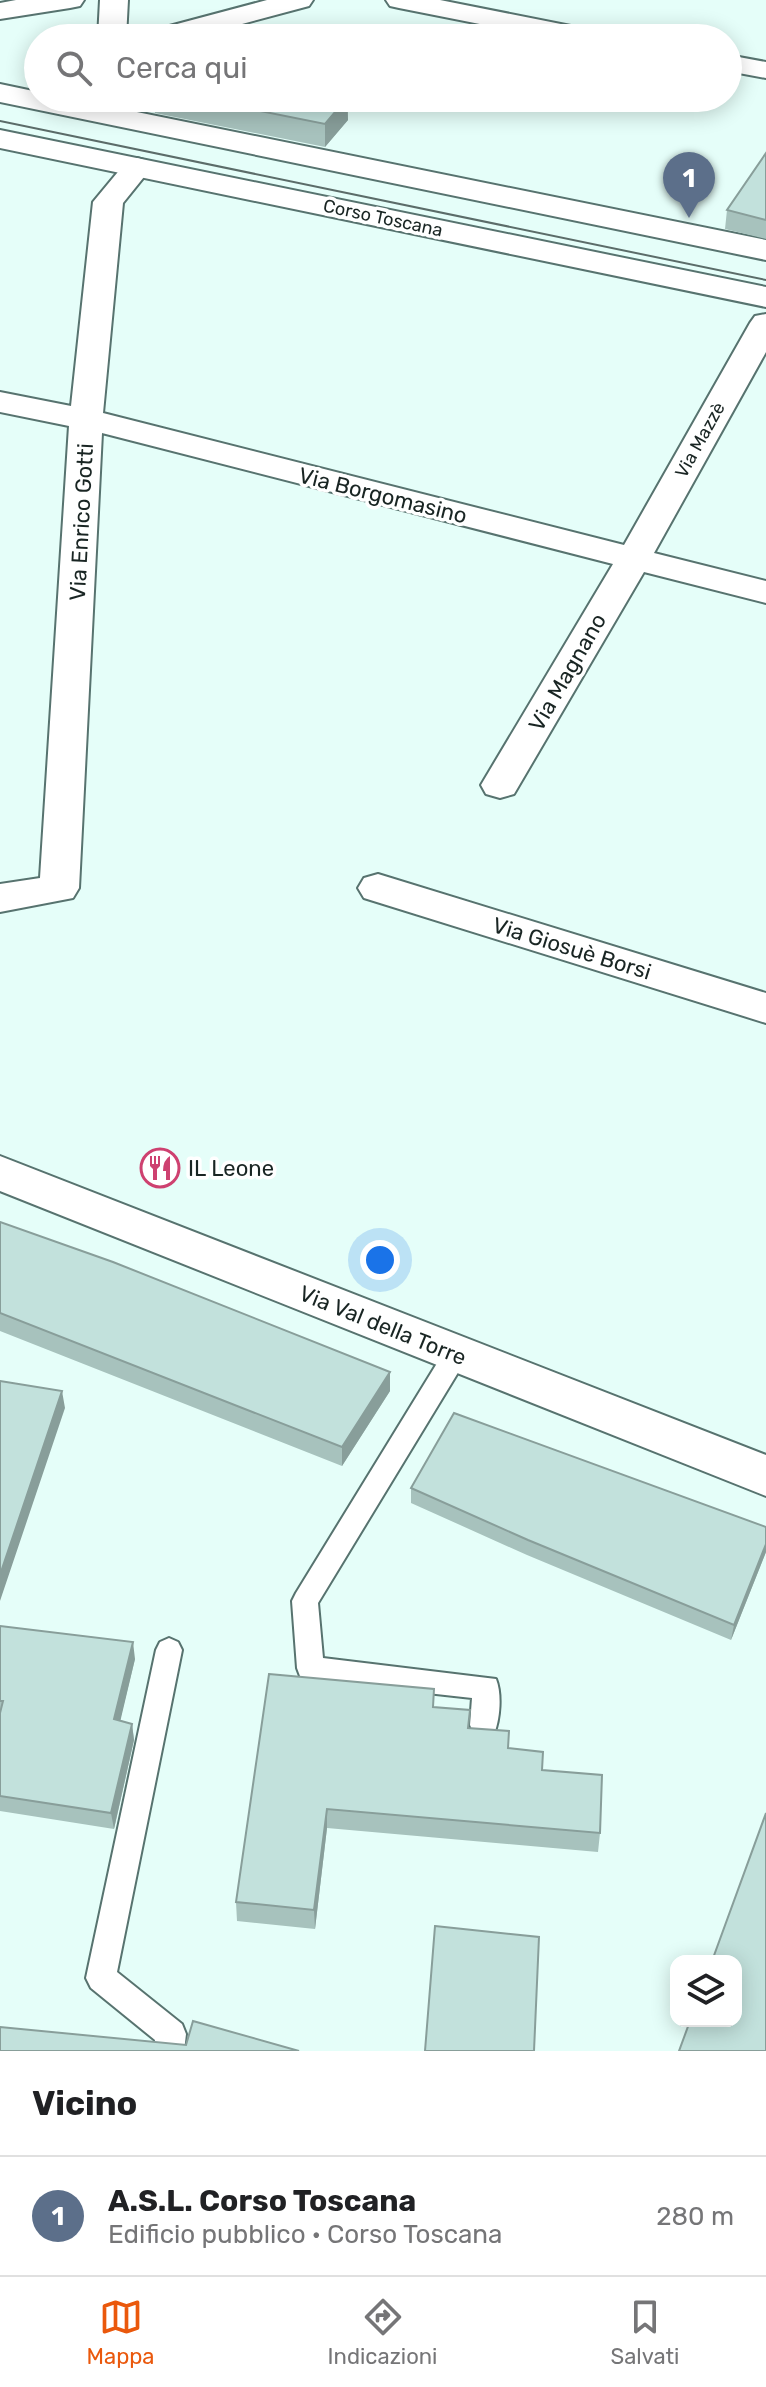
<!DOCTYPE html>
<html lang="it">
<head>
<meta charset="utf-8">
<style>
  :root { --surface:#fff; --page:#f6f6f6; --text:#202124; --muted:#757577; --line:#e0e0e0; --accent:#ea580c }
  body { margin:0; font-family:Rubik,sans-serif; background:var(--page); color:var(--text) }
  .controls { position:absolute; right:24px; bottom:24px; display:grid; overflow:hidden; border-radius:16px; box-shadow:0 4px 20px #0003 }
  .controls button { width:72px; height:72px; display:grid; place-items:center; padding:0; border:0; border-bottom:2px solid var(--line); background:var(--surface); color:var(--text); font:40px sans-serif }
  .you { position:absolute; left:380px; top:1260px; width:28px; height:28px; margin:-20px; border:6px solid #fff; border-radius:50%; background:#1a73e8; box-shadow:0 0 0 12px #1a73e833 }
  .badge { display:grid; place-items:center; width:52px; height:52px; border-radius:50%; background:var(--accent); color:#fff; font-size:26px; font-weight:700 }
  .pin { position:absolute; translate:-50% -66px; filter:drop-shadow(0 2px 4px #0008) }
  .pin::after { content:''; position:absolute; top:42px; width:28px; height:24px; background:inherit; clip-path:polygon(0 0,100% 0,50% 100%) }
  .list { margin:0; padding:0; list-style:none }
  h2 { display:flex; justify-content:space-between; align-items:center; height:104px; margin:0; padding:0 32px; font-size:34px }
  h2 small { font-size:26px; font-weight:400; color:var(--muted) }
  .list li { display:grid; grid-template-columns:52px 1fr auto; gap:24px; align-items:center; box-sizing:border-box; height:120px; padding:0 32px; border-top:2px solid var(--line) }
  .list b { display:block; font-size:30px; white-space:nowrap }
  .list p { margin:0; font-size:26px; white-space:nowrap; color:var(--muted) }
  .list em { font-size:26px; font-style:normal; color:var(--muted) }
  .icon { flex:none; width:44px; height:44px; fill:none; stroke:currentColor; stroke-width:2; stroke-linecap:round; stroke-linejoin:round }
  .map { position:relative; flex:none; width:766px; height:2051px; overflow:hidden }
  .search { position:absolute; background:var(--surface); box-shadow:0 4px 20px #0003; left:24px; right:24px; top:24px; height:88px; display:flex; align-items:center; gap:20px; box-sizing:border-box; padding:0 28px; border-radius:44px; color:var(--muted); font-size:30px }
  .sheet { height:224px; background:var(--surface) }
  nav { display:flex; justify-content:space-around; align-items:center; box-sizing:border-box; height:112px; border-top:2px solid var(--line); background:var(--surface); font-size:22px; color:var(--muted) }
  nav a { display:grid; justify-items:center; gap:4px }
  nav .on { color:var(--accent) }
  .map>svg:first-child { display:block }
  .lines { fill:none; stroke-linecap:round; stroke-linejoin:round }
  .lane-casing { stroke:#57736f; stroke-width:4 }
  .street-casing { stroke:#57736f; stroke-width:4 }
  .secondary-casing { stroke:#57736f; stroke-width:4 }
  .lane { fill:#fff; fill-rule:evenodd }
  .street { fill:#fff; fill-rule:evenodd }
  .secondary { fill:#fff; fill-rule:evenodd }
  .tram { stroke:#5b6c69; stroke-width:2 }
  .wall { fill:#a7c2bd }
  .shaded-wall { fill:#889e9a }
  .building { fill:#c2e1dc; stroke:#889e9a; stroke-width:2 }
  .labels { text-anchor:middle; stroke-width:7; stroke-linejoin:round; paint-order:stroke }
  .far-street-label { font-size:18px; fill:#192523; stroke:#fff }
  .street-label { font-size:22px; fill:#192523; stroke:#fff }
  .poi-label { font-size:22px; fill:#192523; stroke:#fff; text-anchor:start }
</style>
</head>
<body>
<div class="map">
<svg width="766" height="2051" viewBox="0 0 766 2051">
  <rect width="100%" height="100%" fill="#e5fef9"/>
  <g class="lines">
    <g class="lane-casing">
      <path id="lane" d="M456 1344 465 1347 468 1354 465 1361 318 1603 323 1658 496 1679C502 1694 500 1719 494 1734L484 1737 474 1734 470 1725 472 1698 310 1680 300 1676 297 1668 292 1601 296 1593 447 1347Z
        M169 1638 178 1642 182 1650 117 1972 182 2024 186 2034 184 2051H154L155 2040 91 1988 86 1978 156 1650 160 1642Z"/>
    </g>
    <g class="street-casing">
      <path id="street" d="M386 0H440L591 30 601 32 605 38H550L399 8 390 6Z
        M728 55 766 62V78L728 71Z
        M137 158 147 161 152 167 123 203 103 413 624 545 750 323 755 316 766 314V352L654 553 766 581V603L644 572 514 794 500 798 486 794 481 785 613 564 102 433 79 888 73 898 0 912V884L40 878 69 426 0 412V392L71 406 93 202 127 161Z
        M378 874 766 993V1023L364 898 358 888 364 878Z
        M0 1156 766 1455V1496L0 1191Z"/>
    </g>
    <g class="secondary-casing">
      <path id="secondary" d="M16 0H84L80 6 70 8 0 19V3Z
        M100 0H128L126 38H98Z
        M267 0H313L309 6 190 38H143L147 32Z
        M0 84 38 92V98H68L766 240V260L0 102Z
        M0 130 766 287V307L0 148Z"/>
    </g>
    <use href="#lane" class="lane"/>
    <use href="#street" class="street"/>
    <use href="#secondary" class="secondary"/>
    <path class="tram" d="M0 121 766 280"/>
  </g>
  <path class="wall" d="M154 98H348V120L325 147 155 113Z
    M766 153V239L725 229 727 210Z
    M0 1222 390 1372V1391L342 1466 0 1331Z
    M411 1488 766 1527V1552L731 1640 527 1555 411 1503Z
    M0 1626 135 1659 120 1720 132 1724 134 1740 114 1829 0 1811Z
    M434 1689V1707L469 1728 508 1748 542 1770 600 1833 598 1852 327 1828 315 1929 237 1921 236 1902Z"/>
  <path class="shaded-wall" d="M347 98 348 120 325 147V124Z
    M390 1372V1391L342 1466V1447Z
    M62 1391 65 1408 0 1601V1575Z
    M766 1544V1552L731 1640 734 1625Z
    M133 1642 135 1659 117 1735 114 1719Z
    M132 1724 134 1740 114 1829 111 1813Z
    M327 1809V1828L315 1929 314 1910Z"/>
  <path class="building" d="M195 98H347L325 124Z
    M766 153V220L727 210Z
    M0 1222 113 1262 390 1372 342 1447 0 1313Z
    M0 1381 62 1391 0 1575Z
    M454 1413 766 1527V1544L734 1625 528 1540 411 1488Z
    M0 1626 133 1642 114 1719 132 1724 111 1813 0 1796V1713L3 1701H0Z
    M269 1674 434 1689 433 1707 470 1710 468 1728 509 1731 508 1748 543 1752 542 1770 602 1775 600 1833 327 1809 314 1910 236 1902Z
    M766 1813V2051H679L690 2021H736V1961H712Z
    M435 1926 539 1937 534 2051H425Z
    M193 2021 299 2051H0V2027L186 2045Z"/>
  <defs>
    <g id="restaurant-ring" transform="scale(2)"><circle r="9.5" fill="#fff" stroke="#ce4170" stroke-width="1.5"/><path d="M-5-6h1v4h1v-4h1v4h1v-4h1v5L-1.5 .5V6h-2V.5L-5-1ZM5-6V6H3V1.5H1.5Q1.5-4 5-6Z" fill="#ce4170"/></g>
  </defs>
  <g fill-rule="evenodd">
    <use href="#restaurant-ring" x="160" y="1168"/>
  </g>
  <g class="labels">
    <g class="far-street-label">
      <text transform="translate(383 218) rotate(12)" y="6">Corso Toscana</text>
      <text transform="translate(700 440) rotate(-61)" y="6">Via Mazzè</text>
    </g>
    <g class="street-label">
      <text transform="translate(383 495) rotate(14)" y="8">Via Borgomasino</text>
      <text transform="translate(81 522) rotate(-87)" y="8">Via Enrico Gotti</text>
      <text transform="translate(567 672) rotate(-60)" y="8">Via Magnano</text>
      <text transform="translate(572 948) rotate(17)" y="8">Via Giosuè Borsi</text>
      <text transform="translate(383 1325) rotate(22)" y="8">Via Val della Torre</text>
    </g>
    <g class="poi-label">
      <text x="188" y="1176">IL Leone</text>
    </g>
  </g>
</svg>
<div class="controls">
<button><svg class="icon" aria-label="layers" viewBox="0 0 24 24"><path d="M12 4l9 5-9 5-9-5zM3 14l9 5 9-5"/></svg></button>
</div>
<div class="you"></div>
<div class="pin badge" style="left:689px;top:218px;background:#5c6f8a">1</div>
<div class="search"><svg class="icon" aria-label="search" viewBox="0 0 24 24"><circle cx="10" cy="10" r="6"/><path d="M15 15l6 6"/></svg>Cerca qui</div>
</div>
<section class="sheet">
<h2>Vicino<small></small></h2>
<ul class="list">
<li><span class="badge" style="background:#5c6f8a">1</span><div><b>A.S.L. Corso Toscana</b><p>Edificio pubblico · Corso Toscana</p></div><em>280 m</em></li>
</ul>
</section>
<nav>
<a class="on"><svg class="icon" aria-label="map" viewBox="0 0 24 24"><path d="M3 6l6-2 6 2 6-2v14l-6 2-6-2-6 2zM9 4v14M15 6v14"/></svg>Mappa</a>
<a><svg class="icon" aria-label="directions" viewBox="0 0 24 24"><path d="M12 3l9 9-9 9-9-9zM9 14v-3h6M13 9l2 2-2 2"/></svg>Indicazioni</a>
<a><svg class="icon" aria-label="saved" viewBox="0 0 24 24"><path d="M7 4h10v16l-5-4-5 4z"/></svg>Salvati</a>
</nav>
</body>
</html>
